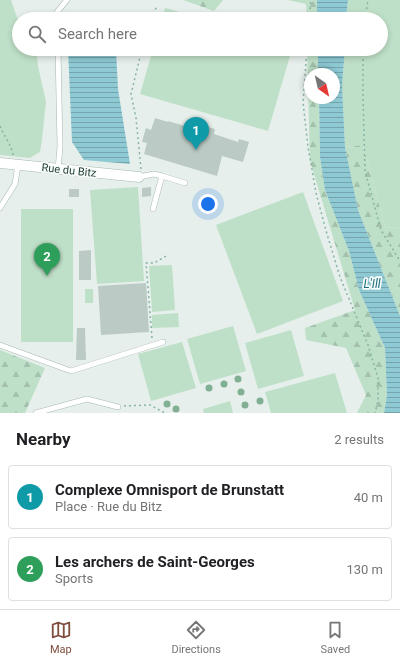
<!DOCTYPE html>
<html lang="en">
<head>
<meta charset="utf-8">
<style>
  :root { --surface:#fff; --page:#f2f2f2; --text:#202124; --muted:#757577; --line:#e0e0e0; --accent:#7f4e3f }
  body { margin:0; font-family:Roboto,sans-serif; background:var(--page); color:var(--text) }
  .compass { position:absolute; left:304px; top:68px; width:36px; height:36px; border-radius:50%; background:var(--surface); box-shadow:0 2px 6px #0003; rotate:146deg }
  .you { position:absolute; left:208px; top:204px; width:14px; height:14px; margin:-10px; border:3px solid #fff; border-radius:50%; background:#1a73e8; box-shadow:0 0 0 6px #1a73e833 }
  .badge { display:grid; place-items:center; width:26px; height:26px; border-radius:50%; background:var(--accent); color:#fff; font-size:13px; font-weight:700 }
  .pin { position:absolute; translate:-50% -33px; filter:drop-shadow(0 1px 2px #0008) }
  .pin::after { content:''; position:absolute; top:21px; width:14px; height:12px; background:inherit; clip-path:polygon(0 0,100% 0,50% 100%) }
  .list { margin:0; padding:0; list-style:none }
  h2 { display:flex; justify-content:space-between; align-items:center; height:52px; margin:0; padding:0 16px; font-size:17px }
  h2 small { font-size:13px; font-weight:400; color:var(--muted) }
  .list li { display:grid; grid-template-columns:26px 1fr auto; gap:12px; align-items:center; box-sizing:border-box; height:64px; margin:0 8px 8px; padding:0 8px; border:1px solid var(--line); border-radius:4px }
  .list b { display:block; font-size:15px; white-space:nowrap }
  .list p { margin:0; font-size:13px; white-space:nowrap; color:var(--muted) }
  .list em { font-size:13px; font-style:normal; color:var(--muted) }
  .icon { flex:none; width:22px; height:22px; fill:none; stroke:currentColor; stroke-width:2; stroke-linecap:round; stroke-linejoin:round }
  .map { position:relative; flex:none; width:400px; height:413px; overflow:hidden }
  .search { position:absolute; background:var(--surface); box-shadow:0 2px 6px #0003; left:12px; right:12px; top:12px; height:44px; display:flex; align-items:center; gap:10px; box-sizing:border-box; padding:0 14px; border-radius:22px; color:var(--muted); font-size:15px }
  .sheet { height:196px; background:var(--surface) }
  nav { display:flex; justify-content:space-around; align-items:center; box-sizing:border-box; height:56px; border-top:1px solid var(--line); background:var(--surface); font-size:11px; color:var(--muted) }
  nav a { display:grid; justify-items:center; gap:2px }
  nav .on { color:var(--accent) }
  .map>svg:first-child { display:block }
  .green { fill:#bfe0c8 }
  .forest { fill:url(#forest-firs) }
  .water { fill:url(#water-rules) }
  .building { fill:#bbcac4 }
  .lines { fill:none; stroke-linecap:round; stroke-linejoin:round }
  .lane-casing { stroke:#a8b8b2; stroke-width:6 }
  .street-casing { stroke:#a8b8b2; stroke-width:11 }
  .path { stroke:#86b3a5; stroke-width:1.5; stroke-dasharray:2 3; stroke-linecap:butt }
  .lane { stroke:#fff; stroke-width:5 }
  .street { stroke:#fff; stroke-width:10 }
  .tree { fill:#80af93 }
  .labels { text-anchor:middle; stroke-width:3.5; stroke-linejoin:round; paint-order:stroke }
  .street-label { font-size:11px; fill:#24423a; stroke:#f7fbf9 }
  .water-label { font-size:12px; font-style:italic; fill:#1c6f80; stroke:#f7fbf9 }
</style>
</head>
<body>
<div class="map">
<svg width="400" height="413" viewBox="0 0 400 413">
  <defs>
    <pattern id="forest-firs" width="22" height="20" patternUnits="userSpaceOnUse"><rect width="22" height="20" fill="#bfe0c8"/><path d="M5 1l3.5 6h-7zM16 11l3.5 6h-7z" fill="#a4c1ad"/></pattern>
    <pattern id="water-rules" width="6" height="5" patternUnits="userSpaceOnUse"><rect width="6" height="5" fill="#8ec9d4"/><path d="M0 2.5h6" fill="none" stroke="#74a5ad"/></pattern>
  </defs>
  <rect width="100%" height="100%" fill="#e6efeb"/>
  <path class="green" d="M0 0H11L19 23V49H36L38 66 46 102 42 139 40 152 30 158 0 155Z
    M348 0H400V229L385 227 363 145 345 147 342 85 345 49H381V19H346Z
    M165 8 205 19H162Z
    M153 49H292L268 131 140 94Z
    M138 187 144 281 97 284 90 190Z
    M303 192 343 301 257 334 216 225Z
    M21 209H73V342H21Z
    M172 265 175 310 152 312 149 266Z
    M85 289H93V303H85Z
    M178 313 179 327 152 328V315Z
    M233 326 246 371 200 384 187 339Z
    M291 330 304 376 258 389 245 343Z
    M182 342 196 388 151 401 138 354Z
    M335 373 347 413H271L265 392Z
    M230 401 233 413H204L203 409Z"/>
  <path class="forest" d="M183 0H223L214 11Z
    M288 0H317V19H307L306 4Z
    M307 49H318V74H310V98H319L320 157 325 190 349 251 359 290 385 348 387 395 384 413H357L366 395 346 348 306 340 305 328 355 310 310 161Z
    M363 145 385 227 400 229V316L358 210 345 147Z
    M0 350 45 368 25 413H0Z"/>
  <path class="water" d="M317 0H348L346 19H317Z
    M68 49H116L118 89 130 164 84 160 72 142Z
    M318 49H345L342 85 345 147 358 210 400 316V413H384L387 395 385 348 359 290 349 251 325 190 320 157 319 98H334V74H318Z"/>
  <path class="building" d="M155 118 168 122V121L185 126 187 121 215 129 214 134 238 142 239 139 249 142 243 162 222 156 217 176 144 154 147 143 142 142 146 128 151 130Z
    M151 187V196L142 197V188Z
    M69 189H79V197H69Z
    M91 250V280H79V251Z
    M146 283 149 332 101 335 98 286Z
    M77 328H85L86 360H76Z"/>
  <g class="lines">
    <g class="lane-casing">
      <path id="lane" d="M57 19V12L67 0
        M58 49 60 147 58 169
        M139 177 154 174 162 176 185 183
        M0 208 15 184 18 165
        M153 209 162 176
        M0 345 71 371 163 342
        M36 413 87 399 118 407"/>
    </g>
    <g class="street-casing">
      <path id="street" d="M0 163 139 177"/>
    </g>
    <path class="path" d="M152 19 157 5
      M309 19 311 0
      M365 19 368 0
      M307 49 303 102 308 147 316 193 327 234 340 277 368 345 378 378V401L375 413
      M363 49V97L365 171 381 230 400 261
      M0 126C4 136 11 144 13 155
      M141 169 136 118 131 94 142 49
      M152 338 146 263H154L168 255
      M124 406 150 405 165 413"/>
    <use href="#lane" class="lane"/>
    <use href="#street" class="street"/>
  </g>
  <g class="tree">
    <circle cx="238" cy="379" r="3.5"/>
    <circle cx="224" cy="384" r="3.5"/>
    <circle cx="209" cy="388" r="3.5"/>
    <circle cx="241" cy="392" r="3.5"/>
    <circle cx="260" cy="401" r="3.5"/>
    <circle cx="167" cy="404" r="3.5"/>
    <circle cx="245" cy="405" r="3.5"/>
    <circle cx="176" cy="409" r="3.5"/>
  </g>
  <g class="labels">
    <g class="street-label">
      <text transform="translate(69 170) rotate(6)" y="4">Rue du Bitz</text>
    </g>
    <g class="water-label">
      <text x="372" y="288">L'Ill</text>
    </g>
  </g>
</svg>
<svg class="compass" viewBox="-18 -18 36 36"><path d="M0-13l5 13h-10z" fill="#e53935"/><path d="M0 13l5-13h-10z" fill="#757577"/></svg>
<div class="you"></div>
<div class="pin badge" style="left:196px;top:150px;background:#0f9aa8">1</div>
<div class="pin badge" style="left:47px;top:276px;background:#2e9e5b">2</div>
<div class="search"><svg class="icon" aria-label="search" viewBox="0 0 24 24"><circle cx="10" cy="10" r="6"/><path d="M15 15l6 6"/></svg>Search here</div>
</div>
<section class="sheet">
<h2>Nearby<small>2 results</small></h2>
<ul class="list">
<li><span class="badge" style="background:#0f9aa8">1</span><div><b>Complexe Omnisport de Brunstatt</b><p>Place · Rue du Bitz</p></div><em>40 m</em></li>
<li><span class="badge" style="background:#2e9e5b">2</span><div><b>Les archers de Saint-Georges</b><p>Sports</p></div><em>130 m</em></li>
</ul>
</section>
<nav>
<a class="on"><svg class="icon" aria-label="map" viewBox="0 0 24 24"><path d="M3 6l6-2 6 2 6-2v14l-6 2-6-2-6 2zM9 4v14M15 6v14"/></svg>Map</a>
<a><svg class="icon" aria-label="directions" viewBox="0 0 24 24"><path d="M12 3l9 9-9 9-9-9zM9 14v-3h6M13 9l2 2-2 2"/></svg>Directions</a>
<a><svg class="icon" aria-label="saved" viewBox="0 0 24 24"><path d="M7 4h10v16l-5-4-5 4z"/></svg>Saved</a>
</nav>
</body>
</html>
